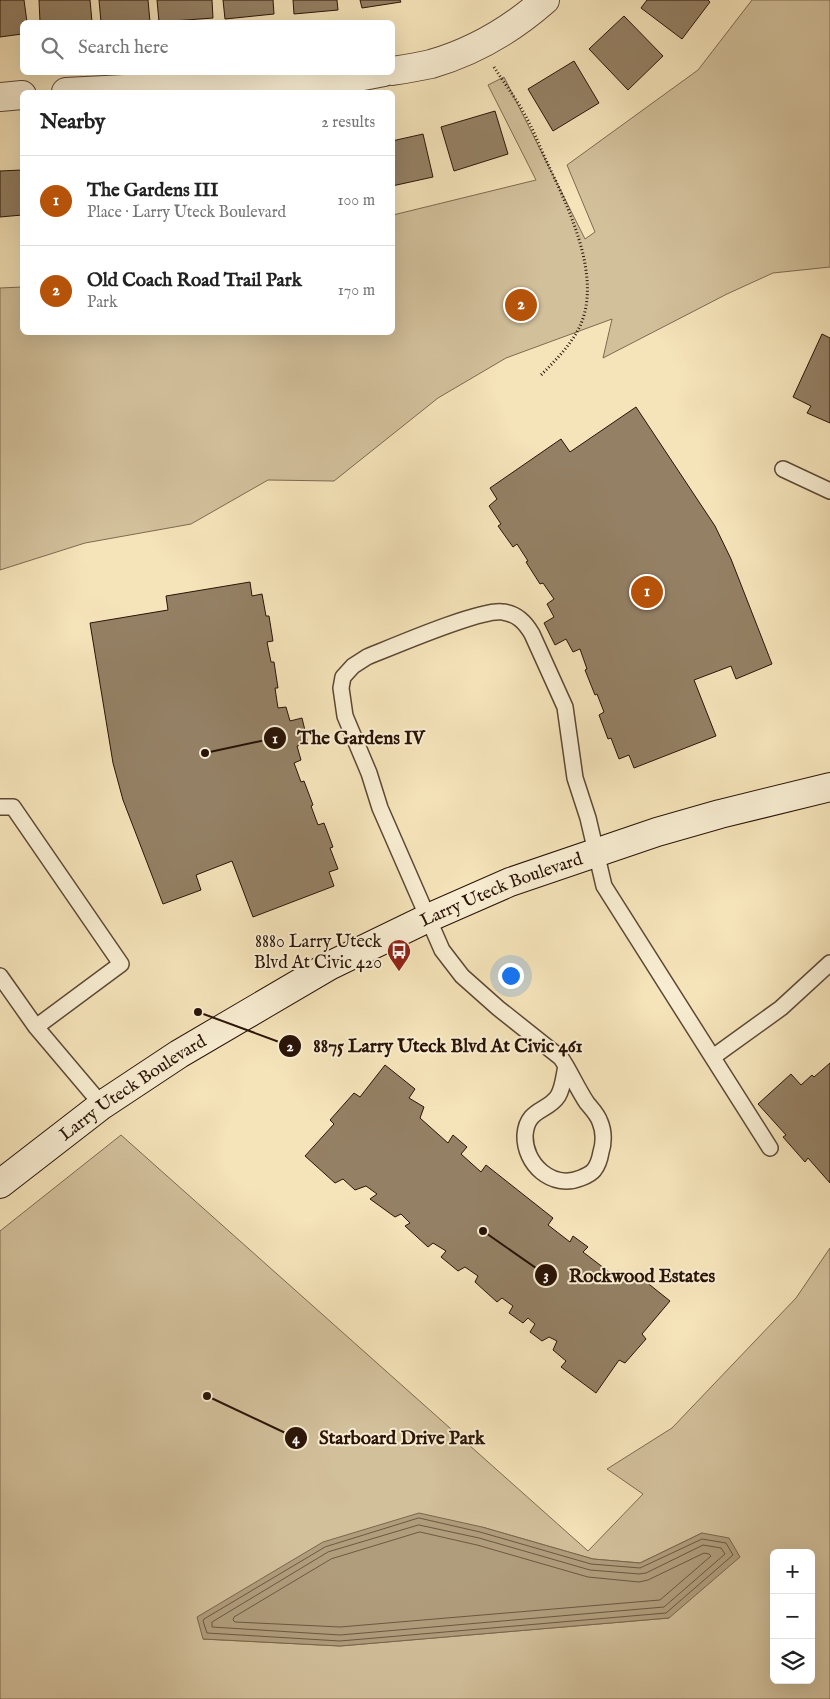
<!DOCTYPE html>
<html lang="en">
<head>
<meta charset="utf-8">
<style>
  :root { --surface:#fff; --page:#f2f2f2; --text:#222; --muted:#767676; --line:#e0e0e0; --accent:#b45309 }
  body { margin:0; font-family:"IM FELL English",serif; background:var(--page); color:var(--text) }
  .controls { position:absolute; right:15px; bottom:15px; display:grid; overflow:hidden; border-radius:8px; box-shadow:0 5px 20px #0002 }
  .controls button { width:45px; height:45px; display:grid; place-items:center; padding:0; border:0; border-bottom:1px solid var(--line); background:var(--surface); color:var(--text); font:25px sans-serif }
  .you { position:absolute; left:510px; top:975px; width:18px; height:18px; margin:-12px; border:4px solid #fff; border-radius:50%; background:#1a73e8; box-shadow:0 0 0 8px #1a73e833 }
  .badge { display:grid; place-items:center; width:32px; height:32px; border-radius:50%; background:var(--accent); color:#fff; font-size:16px; font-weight:700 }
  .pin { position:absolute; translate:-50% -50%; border:2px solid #fff; box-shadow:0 1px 5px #0006 }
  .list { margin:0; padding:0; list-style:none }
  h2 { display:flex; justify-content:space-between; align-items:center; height:65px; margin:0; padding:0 20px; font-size:21px }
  h2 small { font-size:16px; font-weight:400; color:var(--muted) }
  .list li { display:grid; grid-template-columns:32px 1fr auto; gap:15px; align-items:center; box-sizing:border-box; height:90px; padding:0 20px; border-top:1px solid var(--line) }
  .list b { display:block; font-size:19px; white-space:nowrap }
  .list p { margin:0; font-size:16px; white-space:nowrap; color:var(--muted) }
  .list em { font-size:16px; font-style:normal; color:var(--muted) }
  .icon { flex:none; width:28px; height:28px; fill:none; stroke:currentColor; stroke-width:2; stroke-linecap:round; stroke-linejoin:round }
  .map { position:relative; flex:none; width:830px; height:1699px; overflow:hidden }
  .search { position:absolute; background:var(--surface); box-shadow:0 5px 20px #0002; left:20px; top:20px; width:375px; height:55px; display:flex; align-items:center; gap:12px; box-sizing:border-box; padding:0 18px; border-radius:8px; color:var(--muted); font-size:19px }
  .panel { position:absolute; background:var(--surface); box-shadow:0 5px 20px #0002; left:20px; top:90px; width:375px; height:245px; border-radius:8px }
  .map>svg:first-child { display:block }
  .green { fill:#d2c09b; stroke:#7e6a51; fill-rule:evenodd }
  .water { fill:#b09d7c; stroke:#7a664d }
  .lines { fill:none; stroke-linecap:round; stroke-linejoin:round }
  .shore { stroke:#6d5842; stroke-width:1 }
  .building { fill:#948064; stroke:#2a1407 }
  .lane-casing { stroke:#5d4834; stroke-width:18 }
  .street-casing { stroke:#5d4834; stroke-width:30 }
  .secondary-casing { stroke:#2a1407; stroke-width:30 }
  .path { stroke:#2a1407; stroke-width:3; stroke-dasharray:1 2.5; stroke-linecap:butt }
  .lane { stroke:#f8edd2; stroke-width:15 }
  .street { stroke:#f8edd2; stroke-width:28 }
  .secondary { stroke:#f8edd2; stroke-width:28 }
  .labels { text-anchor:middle; stroke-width:4; stroke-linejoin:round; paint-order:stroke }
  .street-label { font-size:18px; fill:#2a1407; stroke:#f8edd2 }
  .poi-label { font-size:18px; fill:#2a1407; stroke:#f8edd2; text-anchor:end }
  .leader { fill:none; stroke:#2a1407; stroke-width:2 }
  .callout-dot { fill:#2a1407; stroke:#f8edd2; stroke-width:2 }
  .mark-label { font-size:15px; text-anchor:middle; font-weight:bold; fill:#fff }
  .callout-label { font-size:19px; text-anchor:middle; font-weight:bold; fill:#2a1407; stroke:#f8edd2; stroke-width:4; stroke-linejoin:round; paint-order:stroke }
</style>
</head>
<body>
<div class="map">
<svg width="830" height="1699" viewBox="0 0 830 1699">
  <rect width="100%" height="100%" fill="#f5e3b9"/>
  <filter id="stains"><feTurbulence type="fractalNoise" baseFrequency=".004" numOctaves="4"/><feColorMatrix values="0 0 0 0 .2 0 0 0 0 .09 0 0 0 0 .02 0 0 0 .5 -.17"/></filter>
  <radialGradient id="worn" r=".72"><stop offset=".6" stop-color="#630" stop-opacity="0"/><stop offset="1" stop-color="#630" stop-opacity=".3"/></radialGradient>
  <path class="green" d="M752 0H830V267L773 273 727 294 603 358 612 319 506 358 438 398 334 481 268 480 191 524 85 543 0 570V288L22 287V332H392L393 215 536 180 488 85 504 77 585 239 595 232 567 165 698 70Z
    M121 1135 588 1551 643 1494 607 1469 672 1428 796 1298 830 1248V1699H0V1231ZM482 1527 593 1559 640 1563 702 1533 669 1618 340 1646 203 1639ZM774 1553H811V1680H774Z"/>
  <path class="water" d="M419 1513 482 1527 593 1559 640 1563 702 1533 729 1538 740 1557 669 1618 340 1646 203 1639 197 1617 323 1542Z"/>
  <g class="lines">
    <path class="shore" d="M419 1518 480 1532 591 1564 640 1568 702 1539 726 1543 733 1555 666 1613 340 1641 207 1633 203 1621 204 1619 325 1547Z
      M419 1525 479 1538 590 1570 639 1574 646 1573 703 1545 721 1548 725 1554 664 1607 340 1635 212 1627V1622L328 1552Z
      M420 1532 477 1545 588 1577 639 1582 648 1580 704 1553 709 1554 711 1556 660 1600 340 1627 235 1622 233 1620 234 1617 331 1559Z"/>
  </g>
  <path class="building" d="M0 0H24L27 22H22V34L0 37Z
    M39 0H90L92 22H40Z
    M99 0H148L150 22H101Z
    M157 0H212L213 18 159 22Z
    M223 0H273L274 14 225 19Z
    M293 0H337L338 10 294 14Z
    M360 0H400L401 2 362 8Z
    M647 0H708L710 2 682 39 641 8Z
    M624 16 663 56 628 90 589 49Z
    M574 61 599 103 553 131 528 89Z
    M495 111 508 154 454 171 441 127Z
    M423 134 433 177 392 186V141Z
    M22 170V215L0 217V171Z
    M822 334 830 338V423L807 413 811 406 793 397Z
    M636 407 715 526 731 559 772 664 736 679 731 666 694 680 716 736 634 768 629 755 619 759 611 738 608 739 599 715 604 712 597 694 595 695 585 670 587 669 580 649 573 652 566 639 555 645 544 623 554 617 547 604 554 599 543 583 540 584 526 562 528 561 517 544 513 547 498 526 501 524 489 506 497 499 490 488 561 439 570 452Z
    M250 582 252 596 262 594 266 616H269L273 641 267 642 271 662H274L278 688H275L278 708 286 707 290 721 302 718 308 743 297 746 301 760 294 763 301 782 304 781 313 805 311 806 318 825 324 823 333 847 330 848 338 869 329 872 334 886 253 917 232 861 196 875 201 890 163 904 123 800 113 763 90 623 168 610 166 596Z
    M830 1063V1183L808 1158 805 1162 783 1137 786 1135 758 1104 791 1074 801 1085 812 1075 814 1077Z
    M385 1065 415 1089 409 1098 424 1107 420 1118 448 1143 453 1135 467 1147 461 1154 481 1172 486 1165 553 1218 548 1225 570 1242 573 1236 588 1247 583 1252 613 1275 618 1271 629 1279 635 1273 670 1301 642 1334 646 1339 625 1363 619 1360 596 1393 561 1367 566 1361 553 1350 557 1341 549 1337 542 1341 530 1332 535 1324 528 1318 523 1323 509 1313 513 1306 502 1298 497 1302 475 1282 478 1276 465 1267 458 1271 441 1257 446 1251 433 1243 428 1247 405 1226 410 1223 401 1214 395 1217 370 1199 377 1194 366 1186 355 1190 343 1179 335 1183 305 1156 334 1124 330 1120 354 1093 360 1097Z"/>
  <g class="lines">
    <g class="lane-casing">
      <path id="lane" d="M783 469 830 491
        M0 807H13L121 964 36 1027
        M0 976 36 1027 102 1105
        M713 1057 781 1008 830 963
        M566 1066 561 1058 498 1008 462 976 442 950 380 808 369 773 345 716 341 688 343 677 353 666 367 657C392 647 482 608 503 612 517 614 525 622 532 634L565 707 575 778 588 818 604 886 770 1148
        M566 1066C573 1078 579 1091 587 1103 592 1109 598 1115 600 1122 604 1131 604 1143 601 1152 600 1158 598 1165 594 1170 591 1174 586 1176 581 1178 552 1190 524 1164 525 1135 527 1108 548 1112 558 1096 563 1088 564 1075 566 1066Z"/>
    </g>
    <g class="street-casing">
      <path id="street" d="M392 71C405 69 418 67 431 64 473 52 512 29 545 0
        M66 92 358 77 384 72
        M0 97 22 95"/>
    </g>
    <g class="secondary-casing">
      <g id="secondary">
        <path id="s1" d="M0 1184 102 1105 179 1054 329 966 428 918 510 882 657 832 720 814 830 787"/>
      </g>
    </g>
    <path class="path" d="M494 67C504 83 516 98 525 115 533 129 539 145 546 160 567 205 603 276 580 326 571 345 555 361 540 376"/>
    <use href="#lane" class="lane"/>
    <use href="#street" class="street"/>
    <use href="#secondary" class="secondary"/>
  </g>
  <defs>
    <g id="bus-pin" transform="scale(1.25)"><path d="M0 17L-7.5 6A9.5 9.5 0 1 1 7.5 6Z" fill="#8f2418" stroke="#f8edd2"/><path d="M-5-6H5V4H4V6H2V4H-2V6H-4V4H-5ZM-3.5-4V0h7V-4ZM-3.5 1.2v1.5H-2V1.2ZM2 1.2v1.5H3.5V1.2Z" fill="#fff"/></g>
  </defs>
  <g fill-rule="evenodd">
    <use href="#bus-pin" x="399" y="951"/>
  </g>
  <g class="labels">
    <g class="street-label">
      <text dy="6" stroke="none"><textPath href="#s1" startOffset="584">Larry Uteck Boulevard</textPath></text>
      <text dy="6" stroke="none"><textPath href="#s1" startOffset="164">Larry Uteck Boulevard</textPath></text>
    </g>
    <g class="poi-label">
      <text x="382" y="947">8880 Larry Uteck<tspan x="382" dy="21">Blvd At Civic 420</tspan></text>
    </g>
  </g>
  <path class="leader" d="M205 753L275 738M198 1012L290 1046M483 1231L546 1275M207 1396L296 1438"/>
  <g class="callout-dot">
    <circle cx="205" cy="753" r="5"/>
    <circle cx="198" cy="1012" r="5"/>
    <circle cx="483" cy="1231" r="5"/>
    <circle cx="207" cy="1396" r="5"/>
    <circle cx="275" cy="738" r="12"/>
    <circle cx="290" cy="1046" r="12"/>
    <circle cx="546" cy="1275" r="12"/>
    <circle cx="296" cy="1438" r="12"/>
  </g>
  <g class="mark-label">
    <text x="275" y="743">1</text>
    <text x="290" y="1051">2</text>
    <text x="546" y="1280">3</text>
    <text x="296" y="1443">4</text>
  </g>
  <g class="callout-label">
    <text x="361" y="744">The Gardens IV</text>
    <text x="448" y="1052">8875 Larry Uteck Blvd At Civic 461</text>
    <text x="642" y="1282">Rockwood Estates</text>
    <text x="402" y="1444">Starboard Drive Park</text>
  </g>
  <rect width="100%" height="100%" filter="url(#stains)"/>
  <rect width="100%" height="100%" fill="url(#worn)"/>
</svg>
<div class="controls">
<button>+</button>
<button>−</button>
<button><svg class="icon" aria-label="layers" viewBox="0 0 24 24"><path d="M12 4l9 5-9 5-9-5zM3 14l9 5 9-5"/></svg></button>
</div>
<div class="you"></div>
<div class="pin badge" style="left:647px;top:592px">1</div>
<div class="pin badge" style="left:521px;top:305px">2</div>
<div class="search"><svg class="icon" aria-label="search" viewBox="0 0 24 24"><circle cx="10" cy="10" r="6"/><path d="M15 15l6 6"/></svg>Search here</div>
<section class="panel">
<h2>Nearby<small>2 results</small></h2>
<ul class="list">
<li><span class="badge">1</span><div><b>The Gardens III</b><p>Place · Larry Uteck Boulevard</p></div><em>100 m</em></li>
<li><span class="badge">2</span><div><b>Old Coach Road Trail Park</b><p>Park</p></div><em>170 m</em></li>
</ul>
</section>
</div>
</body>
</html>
